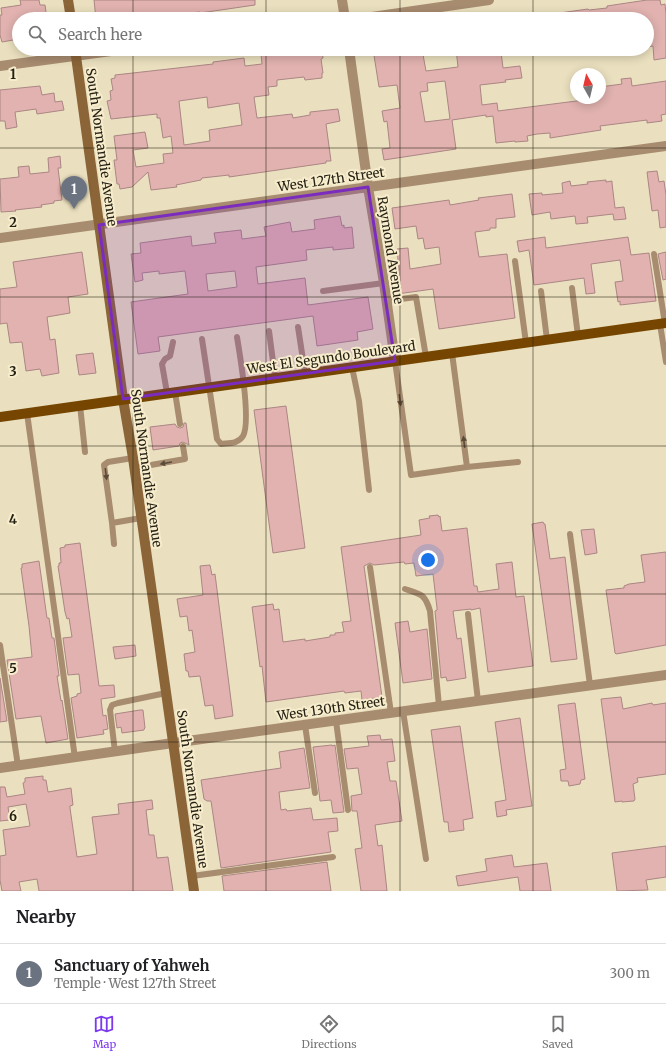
<!DOCTYPE html>
<html lang="en">
<head>
<meta charset="utf-8">
<style>
  :root { --surface:#fff; --page:#f6f6f6; --text:#202124; --muted:#757577; --line:#e0e0e0; --accent:#7c3aed }
  body { margin:0; font-family:Merriweather,serif; background:var(--page); color:var(--text) }
  .compass { position:absolute; left:570px; top:68px; width:36px; height:36px; border-radius:50%; background:var(--surface); box-shadow:0 2px 10px #0003; rotate:352deg }
  .you { position:absolute; left:428px; top:560px; width:14px; height:14px; margin:-10px; border:3px solid #fff; border-radius:50%; background:#1a73e8; box-shadow:0 0 0 6px #1a73e833 }
  .badge { display:grid; place-items:center; width:26px; height:26px; border-radius:50%; background:var(--accent); color:#fff; font-size:13px; font-weight:700 }
  .pin { position:absolute; translate:-50% -33px; filter:drop-shadow(0 1px 2px #0008) }
  .pin::after { content:''; position:absolute; top:21px; width:14px; height:12px; background:inherit; clip-path:polygon(0 0,100% 0,50% 100%) }
  .list { margin:0; padding:0; list-style:none }
  h2 { display:flex; justify-content:space-between; align-items:center; height:52px; margin:0; padding:0 16px; font-size:17px }
  h2 small { font-size:13px; font-weight:400; color:var(--muted) }
  .list li { display:grid; grid-template-columns:26px 1fr auto; gap:12px; align-items:center; box-sizing:border-box; height:60px; padding:0 16px; border-top:1px solid var(--line) }
  .list b { display:block; font-size:15px; white-space:nowrap }
  .list p { margin:0; font-size:13px; white-space:nowrap; color:var(--muted) }
  .list em { font-size:13px; font-style:normal; color:var(--muted) }
  .icon { flex:none; width:22px; height:22px; fill:none; stroke:currentColor; stroke-width:2; stroke-linecap:round; stroke-linejoin:round }
  .map { position:relative; flex:none; width:666px; height:891px; overflow:hidden }
  .search { position:absolute; background:var(--surface); box-shadow:0 2px 10px #0003; left:12px; right:12px; top:12px; height:44px; display:flex; align-items:center; gap:10px; box-sizing:border-box; padding:0 14px; border-radius:22px; color:var(--muted); font-size:15px }
  .sheet { height:112px; background:var(--surface) }
  nav { display:flex; justify-content:space-around; align-items:center; box-sizing:border-box; height:56px; border-top:1px solid var(--line); background:var(--surface); font-size:11px; color:var(--muted) }
  nav a { display:grid; justify-items:center; gap:2px }
  nav .on { color:var(--accent) }
  .map>svg:first-child { display:block }
  .building { fill:#e1b2af; stroke:#ab8684; fill-rule:evenodd }
  .lines { fill:none; stroke-linecap:round; stroke-linejoin:round }
  .lane { stroke:#a88c70; stroke-width:6 }
  .street { stroke:#a88c70; stroke-width:10 }
  .secondary { stroke:#8b6438; stroke-width:10 }
  .primary { stroke:#764600; stroke-width:10 }
  .oneway { fill:#594b39 }
  .marked { fill:#7b2cbf; fill-opacity:0.2; stroke:#7b2cbf; stroke-width:3; stroke-linejoin:round }
  .grid { fill:none; stroke:#242014; stroke-width:1; stroke-opacity:0.55 }
  .labels { text-anchor:middle; stroke-width:4; stroke-linejoin:round; paint-order:stroke }
  .street-label { font-size:13px; fill:#242014; stroke:#f7edcc }
  .grid-label { font-size:13px; text-anchor:middle; font-weight:bold; fill:#242014; stroke:#f7edcc; stroke-width:4; stroke-linejoin:round; paint-order:stroke }
</style>
</head>
<body>
<div class="map">
<svg width="666" height="891" viewBox="0 0 666 891">
  <rect width="100%" height="100%" fill="#eae0bf"/>
  <path class="building" d="M20 0H39L40 5H45L47 19H19V39L2 42 0 35V15H2L1 8 21 5Z
    M94 0H255V5L200 13V12L181 14 179 16 154 19H96Z
    M647 0H660L661 5 665 4 666 14V58L654 60 653 46 648 47 647 19H552V14L588 9 589 10 607 8V6Z
    M304 49H322L323 58 321 59 323 73H322V78L305 80 304 77 277 80V86L268 87 269 95 254 97 257 118 292 114 293 118 310 115V112L338 109 340 121 326 124 331 161H326V163L250 174 229 177V175L202 178 201 180 176 185 177 187 151 190 148 172 132 187 120 189 119 184H117L114 160H117L114 136 145 132 148 148 133 150 136 167 164 163 163 154 173 153 171 136 163 138 160 118H157V114L111 119 107 101 111 100 110 91 113 90 111 79 115 78V75L213 64V62L244 58 245 66 262 64 261 54ZM207 97 208 108 239 103 242 125 209 130 210 141 184 145 179 101Z
    M373 49H422L426 71 458 67 456 49H474L475 55 501 52 503 68 520 66 522 78 505 80 506 82 480 85 482 105 497 103 498 111 600 98V87L622 84 621 79 631 78 632 86 666 81V114L661 115 662 121 647 123V120L600 126 601 130 550 138V133L537 134 527 136 528 141 515 142V141L496 143 493 116 486 117V115L452 120 456 149 384 160 382 149 390 148 387 121 384 122 382 111 400 108 397 85 379 87ZM445 81 450 119 425 122 420 92 428 91 427 83Z
    M40 86 42 95 54 93 55 102 62 101 64 110 37 114 36 109 15 112 17 127 6 129 5 121H0V90Z
    M60 156 61 168H58L62 200 54 201V203L41 205 42 207 15 210 16 211 1 212 0 179 19 177 18 167 29 166 30 174 49 172 48 158Z
    M657 171 659 182 664 181 666 195V227L660 228 658 210 652 211 647 172Z
    M606 180V182L612 181V183L615 208 624 207 626 219 614 220 613 214 587 217 588 223 576 224 575 216 551 219 550 212 532 215 529 194 542 193V195L563 193 562 183 570 181 571 186 588 184 587 182Z
    M512 194 515 217 496 219V228H490V230L475 232 479 257 507 254 515 318 439 329 433 289 397 294 394 271 399 270 397 249 408 248 410 269 441 264 439 247 425 249 423 238 418 239 416 226 395 229 392 208 449 200 450 205 479 200 478 198Z
    M340 216 342 226 344 225V228L352 227 354 248 333 250V247L306 250 307 260 256 267 258 284 305 278 308 305 368 297 373 329 357 332 358 340 317 346 313 316 158 337 160 351 138 354 131 302 188 294 185 271 159 274V271L142 273 143 280 135 282 131 254 141 253 140 243 191 236 192 246 216 243 214 233 241 230 242 239 266 236 264 227 290 222 292 232 315 229 314 220ZM235 271 237 287 208 291 206 274Z
    M545 237 546 248 628 237 631 255 649 253 656 301 620 305V301L618 302 615 282 623 281 620 260 591 264 595 293 586 294 584 278 534 285 529 250 519 252 517 241Z
    M82 252 88 294 68 297 70 313 47 317 50 340 55 339 59 373 42 376 40 369 26 371 22 342 10 343 7 323 0 324V289L17 287 13 262Z
    M666 252V279L663 280 658 254Z
    M93 353 96 373 79 375 76 355Z
    M286 406 305 548 273 553 254 410Z
    M184 423H186L189 445 183 442 180 443 179 446 153 450 150 427 175 424 177 427 180 428 183 427Z
    M438 515 439 517 440 516 442 531 467 528 474 586H477L478 592 499 589 496 564 512 562 516 597 524 596 533 666 488 672 480 608 471 610V609L453 611 457 639 461 638 466 678 447 681 446 677 441 678 435 611 437 610V608L433 574 416 576 414 563 405 564 404 562 374 565 370 563 364 566 382 697 362 700 361 691 345 693 344 691 266 702 262 666 260 667 252 607 273 604 274 610 279 609 283 642 305 639V641L330 637V635H335V633L344 632 342 622 351 621 341 547 421 535 419 520 430 518 429 516Z
    M543 522 544 524H545L550 559 565 557 577 659 551 662 532 524Z
    M594 529 597 553 585 555 581 530Z
    M80 543 99 686 114 685 115 697 101 699 103 716 106 715 108 729 103 730 104 734 77 738 71 698 77 696V694L81 693 79 674 68 675 63 638 72 637 69 618 67 619 65 612 58 566H59V563H61L60 548 65 547V545Z
    M666 552V645L616 654 615 653 606 590 624 588V586L629 584 645 582 641 555Z
    M39 561 47 618H49L52 638H54L59 676H57L61 701 62 700 68 739 46 743 41 716 16 719 7 660 32 657 29 626 21 568H22V564Z
    M210 565 212 575 215 574 233 716 215 719 213 705 205 706 200 676 189 677 188 671H186L184 654 195 652 192 630 189 631 187 616 180 617 177 599 203 595 200 566Z
    M408 621 410 632 427 629 432 679 403 683 395 623Z
    M135 645 136 656 115 659 113 647Z
    M0 678 7 721 0 722Z
    M621 697 623 709 652 703 653 705 666 703V774L637 778 638 782 633 784 635 799 634 801 622 802V801L615 802 601 699Z
    M575 703 585 779 581 780 580 784 569 786 568 781H561L560 770 566 769 558 705Z
    M140 710H143L145 728 144 729V730L122 733 121 727 117 728 115 714Z
    M520 718 532 806 506 810 507 815 497 817 495 802 506 800 495 722Z
    M460 726 473 818 463 820 464 830 449 832 448 822H444L431 730Z
    M380 735 381 740 392 739 395 761 387 762 390 781H396L402 821 375 825 378 846 382 845 387 891H361L355 849 362 848 357 811H352L351 796 362 794 358 768 347 769 344 749 369 746 367 736Z
    M332 745V746L335 745 344 812 333 813 331 800 320 801 319 792 313 747Z
    M304 748 310 788 279 792 281 810 286 809 287 811 311 808 313 820 337 818 338 831 328 832 331 852 221 868 211 801H207L204 799 201 780 281 768 279 752Z
    M43 776V780H46L48 792 71 788 73 805 70 806V808L77 857 97 854 92 817 119 814 118 804 152 800 153 809 146 810 149 835H154L157 858 168 857 173 891H39L37 879 19 882 21 891H2L0 880V856L6 855 3 830 30 826 26 804 8 807 10 820 0 821V787H5L7 797 25 794 23 783 25 782V778Z
    M666 846V877L646 880 648 890 617 891 612 853Z
    M512 855 514 867 547 863 551 891H520L518 877 458 886 456 876 487 871 485 859Z
    M327 862 331 891H224L222 876Z"/>
  <g class="lines">
    <path class="lane" d="M654 254 665 324
      M515 261 526 343
      M572 288 578 336
      M323 291 384 283
      M541 291 547 340
      M386 301 416 297 426 357
      M660 324 666 362
      M298 327 305 373
      M269 331 275 377
      M202 339 217 439 221 444C229 443 238 444 243 436 251 422 240 355 237 337
      M395 361 411 475 467 467 452 353
      M352 367 359 401 369 490
      M175 392 180 424
      M167 393 162 364 165 359 170 356 173 342
      M80 405 85 452
      M27 413 75 758
      M133 458 108 462 104 465 112 523 141 518
      M467 467 518 462
      M134 468 185 459 183 446
      M112 523 114 544
      M570 534 590 685
      M370 567 391 713
      M405 589C421 594 425 594 430 611L439 706
      M468 614 478 701
      M0 645 18 766
      M403 711 426 859
      M336 721 348 810
      M305 725 315 793
      M115 752 110 710 112 705 118 703 166 693
      M192 876 333 857"/>
    <path class="street" d="M342 0 345 19
      M358 19 489 0
      M349 49 368 187 384 283 395 361
      M0 66 126 49
      M0 238 666 146
      M0 768 173 743 666 675"/>
    <path class="secondary" d="M68 0 71 19
      M75 49 123 399 133 458 194 891"/>
    <path class="primary" d="M0 417 666 323"/>
  </g>
  <defs><path id="oneway-solid" d="M-6-.8H1V-3.2L6.5 0L1 3.2V.8H-6Z"/></defs>
  <g class="oneway">
    <use href="#oneway-solid" transform="translate(400 400) rotate(82)"/>
    <use href="#oneway-solid" transform="translate(464 442) rotate(-97)"/>
    <use href="#oneway-solid" transform="translate(166 463) rotate(170)"/>
    <use href="#oneway-solid" transform="translate(106 474) rotate(83)"/>
  </g>
  <path class="marked" d="M368 187 395 361 123 399 99 225Z"/>
  <path class="grid" d="M133 0V19M266 0V19M400 0V19M533 0V19M133 49V891M266 49V891M400 49V891M533 49V891M0 148H666M0 297H666M0 446H666M0 594H666M0 742H666"/>
  <g class="labels">
    <g class="street-label">
      <text transform="translate(102 147) rotate(82)" y="5">South Normandie Avenue</text>
      <text transform="translate(331 179) rotate(-8)" y="5">West 127th Street</text>
      <text transform="translate(391 250) rotate(81)" y="5">Raymond Avenue</text>
      <text transform="translate(331 357) rotate(-8)" y="5">West El Segundo Boulevard</text>
      <text transform="translate(147 468) rotate(82)" y="5">South Normandie Avenue</text>
      <text transform="translate(331 708) rotate(-8)" y="5">West 130th Street</text>
      <text transform="translate(193 789) rotate(82)" y="5">South Normandie Avenue</text>
    </g>
  </g>
  <g class="grid-label">
    <text x="13" y="79">1</text>
    <text x="13" y="227">2</text>
    <text x="13" y="376">3</text>
    <text x="13" y="524">4</text>
    <text x="13" y="673">5</text>
    <text x="13" y="821">6</text>
  </g>
</svg>
<svg class="compass" viewBox="-18 -18 36 36"><path d="M0-13l5 13h-10z" fill="#e53935"/><path d="M0 13l5-13h-10z" fill="#757577"/></svg>
<div class="you"></div>
<div class="pin badge" style="left:74px;top:209px;background:#6b7280">1</div>
<div class="search"><svg class="icon" aria-label="search" viewBox="0 0 24 24"><circle cx="10" cy="10" r="6"/><path d="M15 15l6 6"/></svg>Search here</div>
</div>
<section class="sheet">
<h2>Nearby<small></small></h2>
<ul class="list">
<li><span class="badge" style="background:#6b7280">1</span><div><b>Sanctuary of Yahweh</b><p>Temple · West 127th Street</p></div><em>300 m</em></li>
</ul>
</section>
<nav>
<a class="on"><svg class="icon" aria-label="map" viewBox="0 0 24 24"><path d="M3 6l6-2 6 2 6-2v14l-6 2-6-2-6 2zM9 4v14M15 6v14"/></svg>Map</a>
<a><svg class="icon" aria-label="directions" viewBox="0 0 24 24"><path d="M12 3l9 9-9 9-9-9zM9 14v-3h6M13 9l2 2-2 2"/></svg>Directions</a>
<a><svg class="icon" aria-label="saved" viewBox="0 0 24 24"><path d="M7 4h10v16l-5-4-5 4z"/></svg>Saved</a>
</nav>
</body>
</html>
